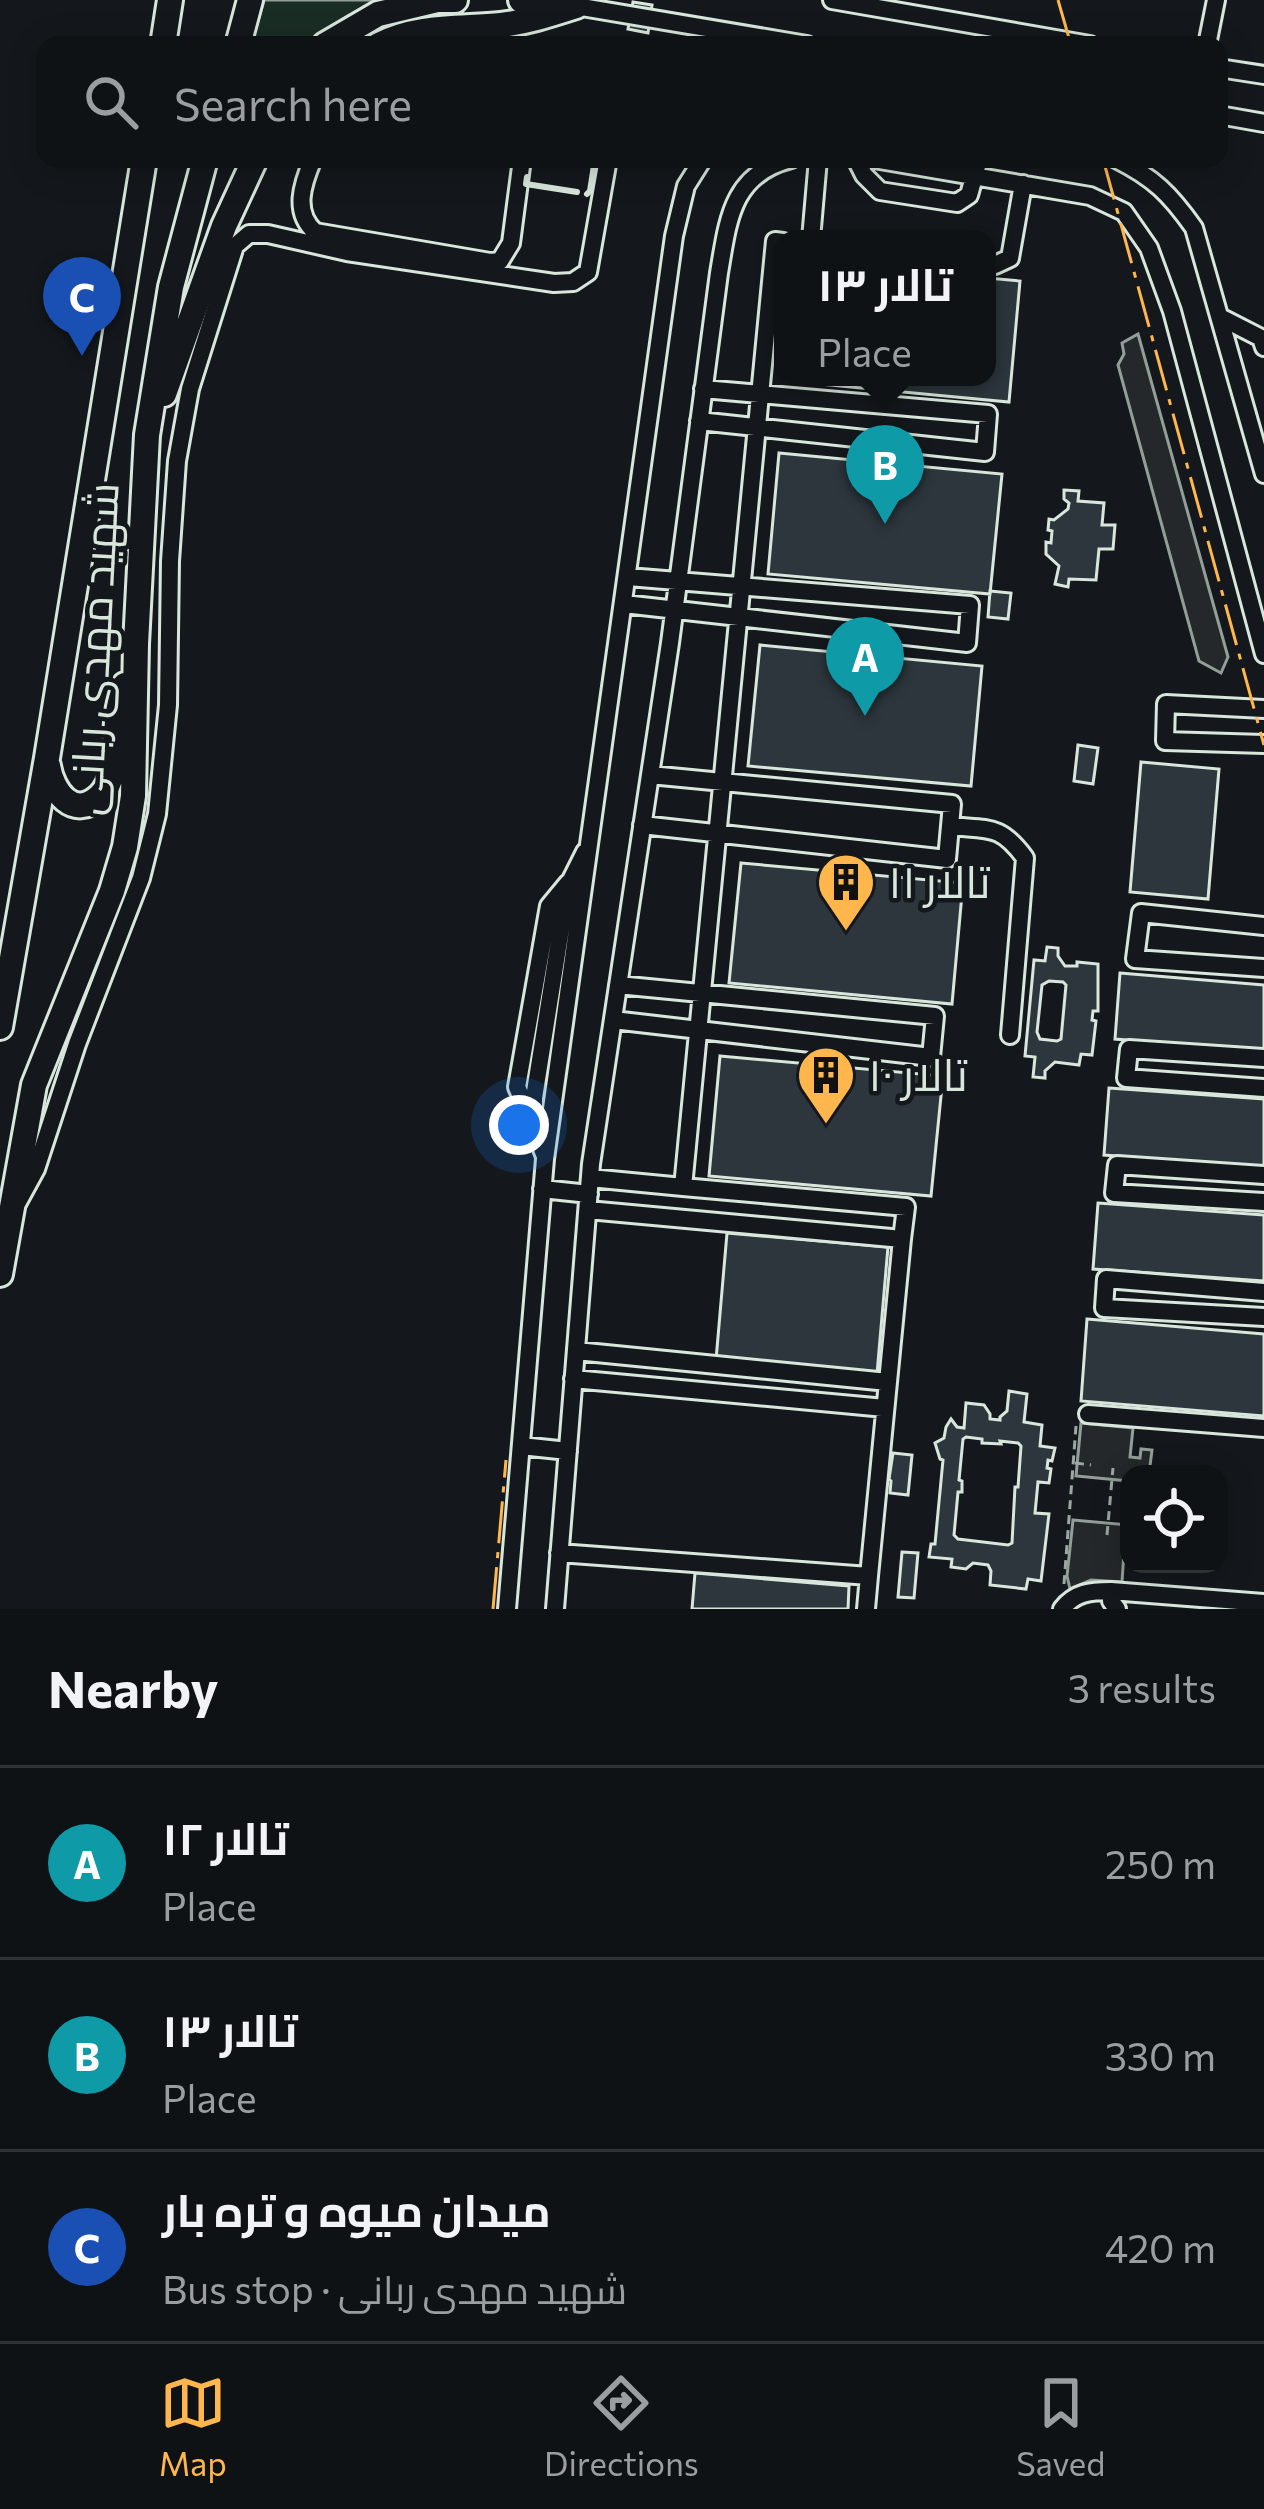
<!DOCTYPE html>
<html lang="en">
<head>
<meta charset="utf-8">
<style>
  :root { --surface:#0f1215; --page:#181b1e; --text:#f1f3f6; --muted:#9b9ea0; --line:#2f3234; --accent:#ffb74d }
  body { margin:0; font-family:Commissioner,Cairo,sans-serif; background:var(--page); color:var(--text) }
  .controls { position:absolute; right:36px; bottom:36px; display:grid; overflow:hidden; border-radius:24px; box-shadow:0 6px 30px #0003 }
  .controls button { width:108px; height:108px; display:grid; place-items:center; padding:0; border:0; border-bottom:3px solid var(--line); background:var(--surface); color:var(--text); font:60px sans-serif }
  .you { position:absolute; left:519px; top:1125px; width:42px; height:42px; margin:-30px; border:9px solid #fff; border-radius:50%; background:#1a73e8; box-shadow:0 0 0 18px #1a73e833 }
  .badge { display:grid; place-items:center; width:78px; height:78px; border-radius:50%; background:var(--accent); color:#fff; font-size:39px; font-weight:700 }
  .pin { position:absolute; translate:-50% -99px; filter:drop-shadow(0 3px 6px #0008) }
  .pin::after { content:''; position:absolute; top:63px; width:42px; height:36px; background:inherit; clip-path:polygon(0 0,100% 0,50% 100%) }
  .popup { position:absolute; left:774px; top:230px; width:222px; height:156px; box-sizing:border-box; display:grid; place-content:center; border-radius:24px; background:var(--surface); filter:drop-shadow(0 3px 9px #0005); font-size:39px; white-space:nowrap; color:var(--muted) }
  .popup b { font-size:45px; color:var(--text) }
  .popup::after { content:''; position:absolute; left:50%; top:100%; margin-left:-24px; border:24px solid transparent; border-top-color:var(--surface) }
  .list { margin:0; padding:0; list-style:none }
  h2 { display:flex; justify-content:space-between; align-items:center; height:156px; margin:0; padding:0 48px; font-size:51px }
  h2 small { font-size:39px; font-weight:400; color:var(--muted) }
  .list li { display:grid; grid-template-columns:78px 1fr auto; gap:36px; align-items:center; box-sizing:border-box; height:192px; padding:0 48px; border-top:3px solid var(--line) }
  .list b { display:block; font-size:45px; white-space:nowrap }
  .list p { margin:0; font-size:39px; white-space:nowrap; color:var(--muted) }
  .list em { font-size:39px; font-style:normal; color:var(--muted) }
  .icon { flex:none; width:66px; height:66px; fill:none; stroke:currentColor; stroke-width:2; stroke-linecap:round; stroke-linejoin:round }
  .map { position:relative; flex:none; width:1264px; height:1609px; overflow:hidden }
  .search { position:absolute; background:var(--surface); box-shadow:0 6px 30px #0003; left:36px; right:36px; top:36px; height:132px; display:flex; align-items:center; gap:30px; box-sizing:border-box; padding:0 42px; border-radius:24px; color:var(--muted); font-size:45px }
  .sheet { height:732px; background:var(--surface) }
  nav { display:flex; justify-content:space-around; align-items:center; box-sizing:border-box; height:168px; border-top:3px solid var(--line); background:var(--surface); font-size:33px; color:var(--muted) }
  nav a { display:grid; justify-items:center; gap:6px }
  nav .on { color:var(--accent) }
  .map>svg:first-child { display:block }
  .green { fill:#1a2d24; stroke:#939e99; stroke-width:3 }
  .parking { fill:#24282b; stroke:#939e99; stroke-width:3 }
  .building { fill:#2c363c; stroke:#d8e6dc; stroke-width:3; fill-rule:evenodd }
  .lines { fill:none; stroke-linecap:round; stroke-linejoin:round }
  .minor-casing { stroke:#d8e6dc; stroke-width:22 }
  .highway-casing { stroke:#d8e6dc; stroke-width:30 }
  .path { stroke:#9da8a2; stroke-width:3; stroke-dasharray:9 6; stroke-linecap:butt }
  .minor { stroke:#14181c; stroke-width:16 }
  .highway { stroke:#14181c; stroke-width:24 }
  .wall { stroke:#d8e6dc; stroke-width:6 }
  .power { stroke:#ffb74d; stroke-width:3; stroke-dasharray:42 9 6 9; stroke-linecap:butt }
  .labels { text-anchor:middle; stroke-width:9; stroke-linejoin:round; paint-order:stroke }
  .street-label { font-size:45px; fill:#d8e6dc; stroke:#14181c }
  .poi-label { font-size:45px; fill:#d8e6dc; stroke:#14181c; text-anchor:start }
</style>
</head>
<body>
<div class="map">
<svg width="1264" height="1609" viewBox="0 0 1264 1609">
  <rect width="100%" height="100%" fill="#14181c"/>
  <path class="green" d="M264 0H394L348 16 302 45H251Z"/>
  <path class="parking" d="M1138 334 1228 657 1221 673 1199 661 1118 365 1124 354 1122 343Z
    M1081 1423 1133 1428 1130 1457 1140 1458 1141 1449 1152 1450 1149 1474H1129V1481L1076 1476Z
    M1073 1520 1129 1525 1128 1552H1124L1122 1582 1091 1580 1070 1589 1067 1576Z"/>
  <path class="building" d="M633 2 652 5 648 33 628 29Z
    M987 278 1020 281 1009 402 787 381V377H987Z
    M779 453 1002 474 990 594 768 574Z
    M1064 490 1079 491 1078 501 1104 503 1102 525H1115L1113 549H1099L1096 580 1069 579 1068 587 1055 584 1059 566 1046 554V542L1051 543 1052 531 1048 530 1049 519 1054 520 1068 509 1069 503 1064 499Z
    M990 591 1011 593 1008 619 988 617Z
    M760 645 982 666 971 786 748 766Z
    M1078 745 1098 748 1093 784 1074 781Z
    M1141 762 1219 769 1208 899 1130 892Z
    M741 863 963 883 952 1004 729 983Z
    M1047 947 1058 948V956L1065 966H1077V962L1098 964V1011H1093L1092 1020 1096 1021 1092 1055 1081 1054 1079 1065 1055 1062 1045 1071V1078L1033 1077 1035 1057 1025 1056 1034 960 1045 961ZM1049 981 1063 982 1066 985 1061 1039 1057 1041 1040 1039 1037 1032 1042 985Z
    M1120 973 1264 985V1051L1115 1039Z
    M720 1056 943 1076 931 1196 709 1176Z
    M1109 1088 1264 1099V1167L1104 1155Z
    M1098 1203 1264 1215V1281L1093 1269Z
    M727 1233 888 1247 877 1374 716 1360Z
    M1087 1319 1264 1334V1416L1081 1401Z
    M1009 1391 1027 1394 1024 1422 1042 1425 1040 1446 1055 1448 1052 1461 1048 1460 1047 1468 1051 1469 1049 1483 1038 1482 1035 1513 1049 1514 1041 1581 1028 1579 1026 1589 990 1585 991 1571 988 1565 973 1563 966 1569 951 1567 952 1559 929 1557 931 1544H935L943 1460 940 1459 935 1443 944 1438 946 1427 951 1419 957 1427 964 1428 966 1403 984 1405 990 1414V1419L1000 1420V1417L1007 1411ZM966 1437 982 1439V1443L1001 1444 1000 1441 1018 1443 1021 1446 1018 1487H1015L1012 1543 1008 1545 958 1539 954 1535 958 1492H962V1481L959 1480 963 1439Z
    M893 1453 912 1455 908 1495 890 1493 891 1481 889 1479Z
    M902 1552 918 1553 914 1598 898 1597Z
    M695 1573 849 1586 848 1609H692Z"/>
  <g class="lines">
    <g class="minor-casing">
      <path id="minor" d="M577 0 576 6 807 45
        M832 0 1090 45
        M1207 45 1216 0
        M1219 68 1264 75
        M1219 115 1264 123
        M313 159C302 185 293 212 315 232L490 262 500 261 511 243 522 159
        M856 159 864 175 880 191 957 203 969 195 979 159
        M874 159 1090 196 1124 212 1149 248 1172 311 1264 654
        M1116 159C1154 178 1170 194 1194 228L1264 474
        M811 239 818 159
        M987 265H995L1010 258 1023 184
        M1222 318 1261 338 1264 347
        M699 421 985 452 988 414 703 389
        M624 604 967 643 970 605 628 577
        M1264 709 1166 704 1165 741 1264 744
        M642 825 947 859 952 804 650 775
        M950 826C989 830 1000 824 1025 858L1010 1035
        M1264 926 1141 913 1135 959 1264 968
        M613 1020 931 1057 935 1016 618 985
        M1264 1058 1129 1049 1126 1078 1264 1088
        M532 1121 517 1087 549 906 568 883
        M544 1154 534 1128V1098L564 910 572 878 585 852
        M1264 1175 1117 1165 1114 1193 1264 1202
        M590 1178 683 1187
        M542 1189 589 1194
        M18 1202 36 1169 77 1044 141 878 157 814 168 705 170 561 177 461 190 389 235 246 249 234H268L347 252 554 283 573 282 588 272 608 159
        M588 1210 902 1239 906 1207 683 1187 775 241 783 242
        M1264 1292 1106 1279 1104 1308 1264 1317
        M576 1351 888 1382
        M573 1379 885 1408
        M1088 1414 1264 1428
        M521 1446 568 1451
        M559 1553 869 1576 902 1239
        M507 1609 545 1159 674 236 686 186 703 159
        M555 1609 591 1164 670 643 719 273C728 221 731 174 791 159
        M866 1609 869 1576
        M1062 1609C1075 1592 1091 1591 1111 1591
        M1117 1609 1111 1601V1591L1264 1603"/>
    </g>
    <g class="highway-casing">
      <path id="highway" d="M521 0 567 4
        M163 45 170 0
        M238 45 250 0
        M325 45 378 14 437 0H455
        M379 45C418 25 460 29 501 25 527 22 551 14 576 6
        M164 394 224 226 255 159
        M48 766C52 791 73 821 100 796 119 778 114 739 118 713 119 704 122 695 125 685
        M0 1027 47 758 144 159
        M0 1274 34 1085 112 891 125 847 133 796 136 644 147 435 171 287 205 159"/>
    </g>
    <path class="path" d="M1075 1463 1091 1465
      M1107 1535 1113 1468
      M1064 1584 1076 1426"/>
    <use href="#minor" class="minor"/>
    <use href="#highway" class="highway"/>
    <path class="wall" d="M527 177 526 184 577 192
      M587 194 590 191 595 159"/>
    <path class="power" d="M1058 0 1071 45
      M1103 159 1264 745
      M493 1609 506 1460"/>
  </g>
  <defs>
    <g id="building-pin" transform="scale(3)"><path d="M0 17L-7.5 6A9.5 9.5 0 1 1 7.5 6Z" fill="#ffb74d" stroke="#14181c"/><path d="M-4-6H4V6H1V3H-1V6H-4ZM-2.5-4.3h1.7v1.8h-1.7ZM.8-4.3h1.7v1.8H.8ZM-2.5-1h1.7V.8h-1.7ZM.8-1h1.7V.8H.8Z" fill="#111"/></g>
  </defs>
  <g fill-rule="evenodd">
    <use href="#building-pin" x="846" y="882"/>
    <use href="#building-pin" x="826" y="1075"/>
  </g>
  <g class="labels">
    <g class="street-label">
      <text transform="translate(94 649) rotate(-87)" y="16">شهید مهدی ربانی</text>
    </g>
    <g class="poi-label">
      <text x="888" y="898">تالار ۱۱</text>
      <text x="868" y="1091">تالار ۱۰</text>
    </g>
  </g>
</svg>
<div class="controls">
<button><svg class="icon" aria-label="locate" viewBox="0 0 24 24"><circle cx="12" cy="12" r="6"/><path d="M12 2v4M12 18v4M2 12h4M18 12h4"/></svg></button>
</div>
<div class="you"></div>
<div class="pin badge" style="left:865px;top:716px;background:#0f9aa8">A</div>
<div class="pin badge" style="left:885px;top:524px;background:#0f9aa8">B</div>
<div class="popup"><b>تالار ۱۳</b>Place</div>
<div class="pin badge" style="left:82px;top:356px;background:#1a4fb4">C</div>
<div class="search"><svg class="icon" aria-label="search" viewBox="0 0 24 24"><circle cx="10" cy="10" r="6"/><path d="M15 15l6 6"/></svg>Search here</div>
</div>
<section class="sheet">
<h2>Nearby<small>3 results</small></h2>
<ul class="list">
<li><span class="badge" style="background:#0f9aa8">A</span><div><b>تالار ۱۲</b><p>Place</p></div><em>250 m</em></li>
<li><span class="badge" style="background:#0f9aa8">B</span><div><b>تالار ۱۳</b><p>Place</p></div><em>330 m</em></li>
<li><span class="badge" style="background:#1a4fb4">C</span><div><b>میدان میوه و تره بار</b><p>Bus stop · شهید مهدی ربانی</p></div><em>420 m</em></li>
</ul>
</section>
<nav>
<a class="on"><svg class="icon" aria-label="map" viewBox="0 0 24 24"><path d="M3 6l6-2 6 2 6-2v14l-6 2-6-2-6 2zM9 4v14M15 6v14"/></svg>Map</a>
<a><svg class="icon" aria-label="directions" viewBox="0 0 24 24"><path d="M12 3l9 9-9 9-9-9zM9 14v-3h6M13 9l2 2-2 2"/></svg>Directions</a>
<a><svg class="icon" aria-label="saved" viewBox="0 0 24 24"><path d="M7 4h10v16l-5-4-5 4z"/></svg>Saved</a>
</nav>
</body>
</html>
